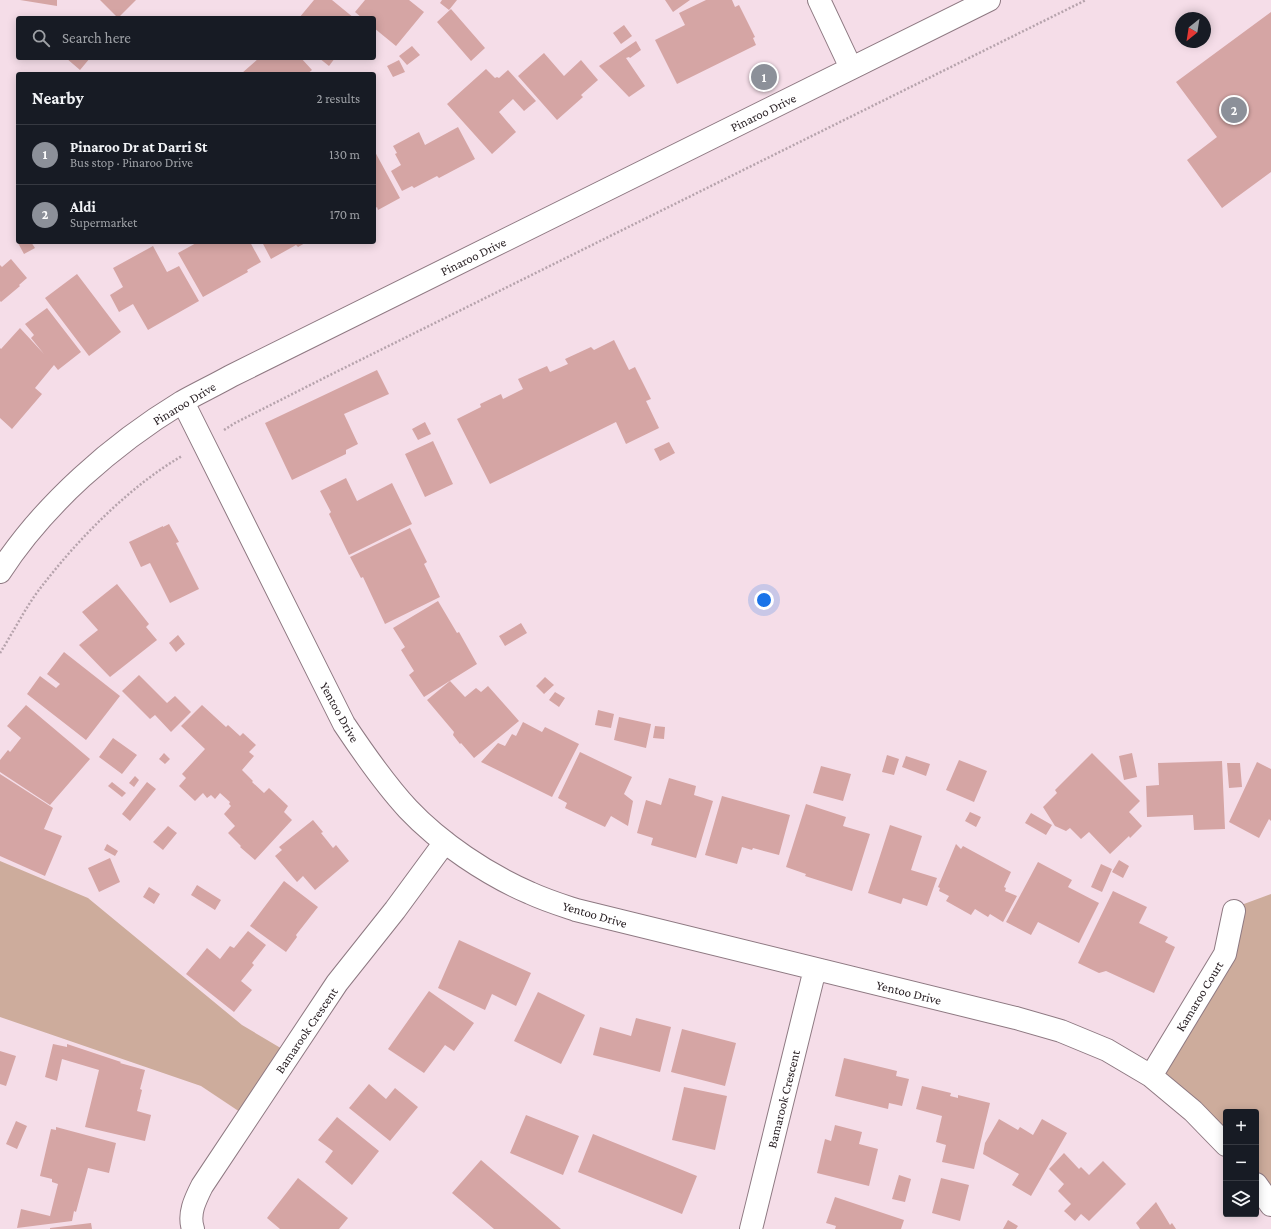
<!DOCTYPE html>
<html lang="en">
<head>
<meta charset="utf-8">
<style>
  :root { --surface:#171b24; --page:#20242c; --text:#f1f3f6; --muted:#9ea1a6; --line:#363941; --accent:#8c9099 }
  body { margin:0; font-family:"Crimson Pro",serif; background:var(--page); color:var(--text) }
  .controls { position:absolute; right:12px; bottom:12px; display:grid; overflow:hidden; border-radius:4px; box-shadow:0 2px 10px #0003 }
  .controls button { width:36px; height:36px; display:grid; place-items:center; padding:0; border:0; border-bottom:1px solid var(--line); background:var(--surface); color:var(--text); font:20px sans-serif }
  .compass { position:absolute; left:1175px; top:12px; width:36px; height:36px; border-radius:50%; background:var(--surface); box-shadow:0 2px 10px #0003; rotate:210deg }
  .you { position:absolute; left:764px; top:600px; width:14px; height:14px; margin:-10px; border:3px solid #fff; border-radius:50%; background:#1a73e8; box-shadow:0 0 0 6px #1a73e833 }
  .badge { display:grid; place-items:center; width:26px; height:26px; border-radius:50%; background:var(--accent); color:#fff; font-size:13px; font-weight:700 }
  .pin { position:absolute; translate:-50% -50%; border:2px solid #fff; box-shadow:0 1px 4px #0006 }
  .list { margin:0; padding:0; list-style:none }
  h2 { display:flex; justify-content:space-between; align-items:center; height:52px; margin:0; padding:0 16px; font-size:17px }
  h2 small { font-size:13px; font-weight:400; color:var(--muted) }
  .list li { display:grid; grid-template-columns:26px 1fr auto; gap:12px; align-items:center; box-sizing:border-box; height:60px; padding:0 16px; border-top:1px solid var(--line) }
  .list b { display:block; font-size:15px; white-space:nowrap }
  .list p { margin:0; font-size:13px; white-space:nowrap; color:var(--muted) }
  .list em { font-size:13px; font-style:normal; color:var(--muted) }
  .icon { flex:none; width:22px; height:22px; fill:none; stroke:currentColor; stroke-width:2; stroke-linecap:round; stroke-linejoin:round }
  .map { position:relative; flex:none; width:1271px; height:1229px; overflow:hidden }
  .search { position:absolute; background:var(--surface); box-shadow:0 2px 10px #0003; left:16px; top:16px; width:360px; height:44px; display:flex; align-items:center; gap:10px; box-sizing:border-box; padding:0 14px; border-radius:4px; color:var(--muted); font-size:15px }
  .panel { position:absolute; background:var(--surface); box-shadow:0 2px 10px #0003; left:16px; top:72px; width:360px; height:172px; border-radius:4px }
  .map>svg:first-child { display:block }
  .green { fill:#cdac9c }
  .building { fill:#d5a5a4 }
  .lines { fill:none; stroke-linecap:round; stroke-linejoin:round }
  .minor-casing { stroke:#8e7982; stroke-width:24 }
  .path { stroke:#b6a3ac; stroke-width:2.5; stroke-dasharray:2 2; stroke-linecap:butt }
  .minor { stroke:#fff; stroke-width:22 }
  .labels { text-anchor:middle; stroke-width:3; stroke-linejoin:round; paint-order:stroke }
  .street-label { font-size:13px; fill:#2b2226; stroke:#fff }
</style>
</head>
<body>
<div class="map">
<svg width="1271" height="1229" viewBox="0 0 1271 1229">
  <rect width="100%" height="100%" fill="#f5dde8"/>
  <path class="green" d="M0 861 88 898 242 1025 289 1053 246 1116 201 1086 0 1017Z
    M1271 894V1201L1256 1178V1112H1226V1140L1154 1076 1228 957 1233 908Z"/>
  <path class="building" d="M20 0H57V6Z
    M100 0H136L118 18Z
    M314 0H332L354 18H299Z
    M365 0H409L424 12 396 46 374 28V18H362L355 12Z
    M442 0H457L449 10 440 3Z
    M665 0H690L673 12Z
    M706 0H732L735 7 739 5 755 37 753 38 756 45 677 84 655 40 685 25 679 13Z
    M451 9 485 48 471 61 437 22Z
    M1271 12V172L1222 208 1187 160 1217 137 1176 82Z
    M624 25 632 36 621 44 613 33Z
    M636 41 641 50 630 58 629 57 626 58 645 86 629 97 599 66Z
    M412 46 420 55 407 65 399 56Z
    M544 53 564 76 581 60 598 80 581 95 583 97 557 120 518 76Z
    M66 58H90L80 70Z
    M259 58H301L312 70 307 74H244L242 73Z
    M319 58H335L329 66Z
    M399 60 405 72 393 77 387 66Z
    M486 69 495 78 497 77 499 78 508 70 536 101 524 111 513 99 499 112 516 132 492 154 447 104Z
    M458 127 475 159 439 178 437 176 414 188 412 186 402 191 391 171 401 165 395 154 397 153 393 146 419 132 425 145Z
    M374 150 400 198 378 210 377 207 374 209Z
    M19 242H31L35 248 24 254 18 243Z
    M198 242H235L236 244 240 242H250L261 262 247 270 248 272 203 297 178 253Z
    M262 242H307L298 247 296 245 271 259Z
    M153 246 167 272 179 266 199 301 148 330 133 304 119 312 110 295 123 287 113 268Z
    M11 259 27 278 19 285 20 286 1 302 0 301V265L2 267Z
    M77 274 121 332 89 356 45 298Z
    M47 308 81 352 58 370 54 365 35 388 42 394 12 429 0 418V348L1 349 20 328 44 354 31 338 34 335 25 324Z
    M614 340 629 370 635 367 651 399 646 401 659 428 626 444 616 422 490 484 457 419 481 407 480 404 501 394 503 399 523 389 518 379 547 366 550 372 568 364 565 359 591 347 594 350Z
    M377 370 389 394 344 414 358 444 346 450V454L292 480 265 423Z
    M425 422 431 434 418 440 412 429Z
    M433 441 453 484 425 497 405 454Z
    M669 442 675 453 660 461 654 449Z
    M346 478 357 501 392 483 412 524 349 555 329 514 331 512 320 491Z
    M169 524 179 542 176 543 199 589 170 603 150 563 141 567 129 542 163 526V527Z
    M410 528 427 562 424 564 440 597 385 624 363 577 361 578 350 557Z
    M117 584 149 624 146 627 157 640 110 677 79 645 98 630 82 612Z
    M438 601 457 633 459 632 477 664 424 697 409 675 414 671 401 650 405 647 393 628Z
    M521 623 527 633 505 646 499 636Z
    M178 635 185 644 176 652 169 643Z
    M64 652 120 696 86 740 27 694 40 676 56 688 60 684 47 674Z
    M139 675 167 703 175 696 191 712 171 732 155 715 150 719 122 691Z
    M545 677 554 685 544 694 536 686Z
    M450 681 465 697 476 688 481 692 488 686 519 721 474 758 461 743 460 744 453 735 454 732 427 700Z
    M555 692 565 698 559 707 549 700Z
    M26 705 90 759 50 805 0 772V760L8 750 10 752 21 738 7 726Z
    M202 705 226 727 228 725 240 736 243 733 256 745 249 752 254 756 242 770 253 781 252 782 264 793 269 788 288 806 284 812 292 820 255 860 240 847 241 846 228 833 235 826 224 814 231 806 229 804 230 802 220 793 215 799 211 795 207 798 203 793 195 801 179 786 186 778 182 774 205 749 181 726Z
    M598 710 614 714 611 728 595 725Z
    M619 717 651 724 646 748 614 740Z
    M523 722 542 732 545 727 579 744 552 797 481 762 498 743 505 746 512 734 516 736Z
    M655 726 665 727 664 739 653 738Z
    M113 738 137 755 122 774 99 757Z
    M580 752 632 777 624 794 633 801 628 826 611 816 605 827 565 808 567 803 558 798Z
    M164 753 170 759 165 764 159 759Z
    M1092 753 1140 801 1129 812 1142 826 1130 838 1129 836 1110 854 1089 832 1081 839 1070 828 1066 831 1055 826 1043 807 1057 793 1055 790Z
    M1132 753 1137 777 1124 780 1119 756Z
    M887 755 899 759 894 775 882 772Z
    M906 756 930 764 926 776 902 767Z
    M959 760 987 771 974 802 946 790Z
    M1222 761 1225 829 1194 830 1193 815 1147 817 1146 786 1159 785 1158 763Z
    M1257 762 1271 769V821L1269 819 1259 838 1229 822Z
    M1227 763H1240L1242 787 1229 788Z
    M821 766 851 774 843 801 813 793Z
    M0 774 53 808 44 829 62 836 45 876 0 856Z
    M135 776 139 780 134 787 129 783Z
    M669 778 696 786 694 795 713 801 696 858 651 845 653 838 637 833 646 800 661 805Z
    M112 782 126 793 122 797 108 786Z
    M147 782 156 789 130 821 122 814Z
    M722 796 790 815 779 855 753 848 752 850 742 847 737 864 705 855Z
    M806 804 846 817 843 826 870 834 852 891 805 876 806 874 786 867Z
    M970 812 981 817 976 827 965 821Z
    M1031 813 1052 825 1046 835 1025 823Z
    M313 820 323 832 321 833 333 848 336 845 349 861 315 890 303 876 297 882 275 856 282 850 279 847Z
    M890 825 922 836 911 870 937 878 927 906 903 898 901 904 868 893Z
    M168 826 177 833 163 850 153 842Z
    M107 844 118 851 115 856 104 850Z
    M956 844 961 849 963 846 1011 872 1004 887 1006 888 1005 891 1017 896 1003 922 990 914 988 917 975 909 971 915 946 901 949 896 939 891 940 888 938 887Z
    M110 858 120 882 99 892 88 868Z
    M1119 860 1129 866 1123 878 1112 872Z
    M1038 862 1072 880 1068 887 1099 903 1079 943 1038 922 1031 935 1006 922Z
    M1101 864 1112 869 1102 892 1091 887Z
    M284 881 318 907 296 935 297 937 286 952 250 926Z
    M197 885 221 900 215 910 191 895Z
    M149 887 160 894 154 904 143 897Z
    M1113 891 1147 907 1139 923 1168 937 1165 942 1175 947 1154 993 1106 971 1099 973 1078 963Z
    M248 931 266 945 252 963 254 965 241 981 252 990 234 1012 186 974 207 948 220 959 230 946 234 948Z
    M459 940 531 973 516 1006 492 994 485 1010 438 988Z
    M429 991 474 1023 454 1051 445 1045 424 1073 388 1049Z
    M538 992 585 1015 561 1064 514 1041Z
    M636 1018 671 1027 660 1072 593 1055 600 1027 631 1036Z
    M682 1029 736 1043 725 1086 671 1072Z
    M53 1044 67 1047V1044L121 1062 120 1063 145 1070 140 1089 142 1090 137 1111 151 1115 145 1141 85 1127 99 1070 62 1059 57 1081 45 1077Z
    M0 1051 16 1056 6 1086 0 1084Z
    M844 1058 897 1071 896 1076 909 1079 902 1106 889 1103 888 1109 835 1096Z
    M369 1084 386 1099 395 1088 418 1107 390 1141 349 1108Z
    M922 1086 951 1093 950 1096 958 1098V1095L990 1103 974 1169 942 1162 946 1145 936 1142 942 1116 916 1109Z
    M684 1087 727 1096 715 1150 672 1140Z
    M526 1115 579 1136 563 1175 510 1153Z
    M337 1117 379 1151 352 1185 325 1162 333 1151 318 1140Z
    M999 1119 1018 1130 1020 1127 1033 1135 1042 1119 1067 1133 1031 1196 1012 1185 1019 1174 983 1154 985 1143Z
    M16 1121 27 1126 17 1149 6 1144Z
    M835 1125 862 1132 859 1144 878 1149 869 1186 817 1173 825 1139 831 1141Z
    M56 1127 116 1143 109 1173 88 1168 76 1212 74 1211 72 1221 17 1228 21 1209 50 1216 58 1184 52 1182V1179L40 1176 51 1129 56 1130Z
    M593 1134 697 1176 682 1214 578 1172Z
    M1064 1153 1079 1169 1081 1167 1089 1175 1103 1161 1126 1184 1089 1221 1081 1214 1075 1221 1064 1211 1071 1204 1058 1191 1064 1184 1049 1169Z
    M481 1160 561 1229H494L452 1193Z
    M899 1175 911 1179 905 1202 892 1199Z
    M298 1178 348 1218 339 1229H280L267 1218Z
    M941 1178 969 1185 960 1221 932 1213Z
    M835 1197 904 1220 901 1229H835L836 1226 826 1223Z
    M1156 1202 1170 1225 1172 1223 1176 1229H1140L1136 1223Z
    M1008 1220 1018 1226 1016 1229H1003Z
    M91 1223 92 1229H50V1228Z"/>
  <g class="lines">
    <g class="minor-casing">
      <path id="minor" d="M819 0 851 68
        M183 402 344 724C364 754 384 783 408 809 440 843 488 875 530 893 545 900 561 905 576 910L1016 1018 1061 1031 1107 1050 1151 1076 1193 1111 1226 1145
        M0 572C44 504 113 444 182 402 198 393 215 385 231 376L989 0
        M1151 1076 1225 954 1234 911
        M1256 1184 1271 1205
        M193 1229C188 1214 195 1200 202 1186L337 983 395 910 445 842
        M751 1229 815 969"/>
    </g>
    <path class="path" d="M224 430 235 423 328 376 1086 0
      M0 653C14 631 26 606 42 586 79 538 130 486 182 456"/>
    <use href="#minor" class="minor"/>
  </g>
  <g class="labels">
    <g class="street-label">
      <text transform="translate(763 112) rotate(-26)" y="5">Pinaroo Drive</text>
      <text transform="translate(473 256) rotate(-26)" y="5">Pinaroo Drive</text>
      <text transform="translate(184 403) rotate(-31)" y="5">Pinaroo Drive</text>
      <text transform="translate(340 712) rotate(61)" y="5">Yentoo Drive</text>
      <text transform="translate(595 914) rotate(16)" y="5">Yentoo Drive</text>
      <text transform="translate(909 992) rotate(14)" y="5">Yentoo Drive</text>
      <text transform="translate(1199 996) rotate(-59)" y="5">Kamaroo Court</text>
      <text transform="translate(306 1030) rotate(-56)" y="5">Bamarook Crescent</text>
      <text transform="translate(783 1099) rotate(-76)" y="5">Bamarook Crescent</text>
    </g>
  </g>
</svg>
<div class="controls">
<button>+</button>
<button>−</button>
<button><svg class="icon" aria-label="layers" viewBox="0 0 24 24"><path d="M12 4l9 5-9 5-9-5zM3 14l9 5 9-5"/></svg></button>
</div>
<svg class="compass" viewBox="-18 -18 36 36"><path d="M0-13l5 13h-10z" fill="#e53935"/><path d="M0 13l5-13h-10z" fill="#9ea1a6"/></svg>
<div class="you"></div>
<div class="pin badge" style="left:764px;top:77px">1</div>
<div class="pin badge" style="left:1234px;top:110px">2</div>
<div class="search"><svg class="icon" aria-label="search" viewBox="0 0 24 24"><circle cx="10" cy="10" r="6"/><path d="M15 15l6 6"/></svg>Search here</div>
<section class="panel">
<h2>Nearby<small>2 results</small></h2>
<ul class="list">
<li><span class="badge">1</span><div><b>Pinaroo Dr at Darri St</b><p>Bus stop · Pinaroo Drive</p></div><em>130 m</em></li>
<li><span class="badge">2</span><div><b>Aldi</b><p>Supermarket</p></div><em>170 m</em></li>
</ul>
</section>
</div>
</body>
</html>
